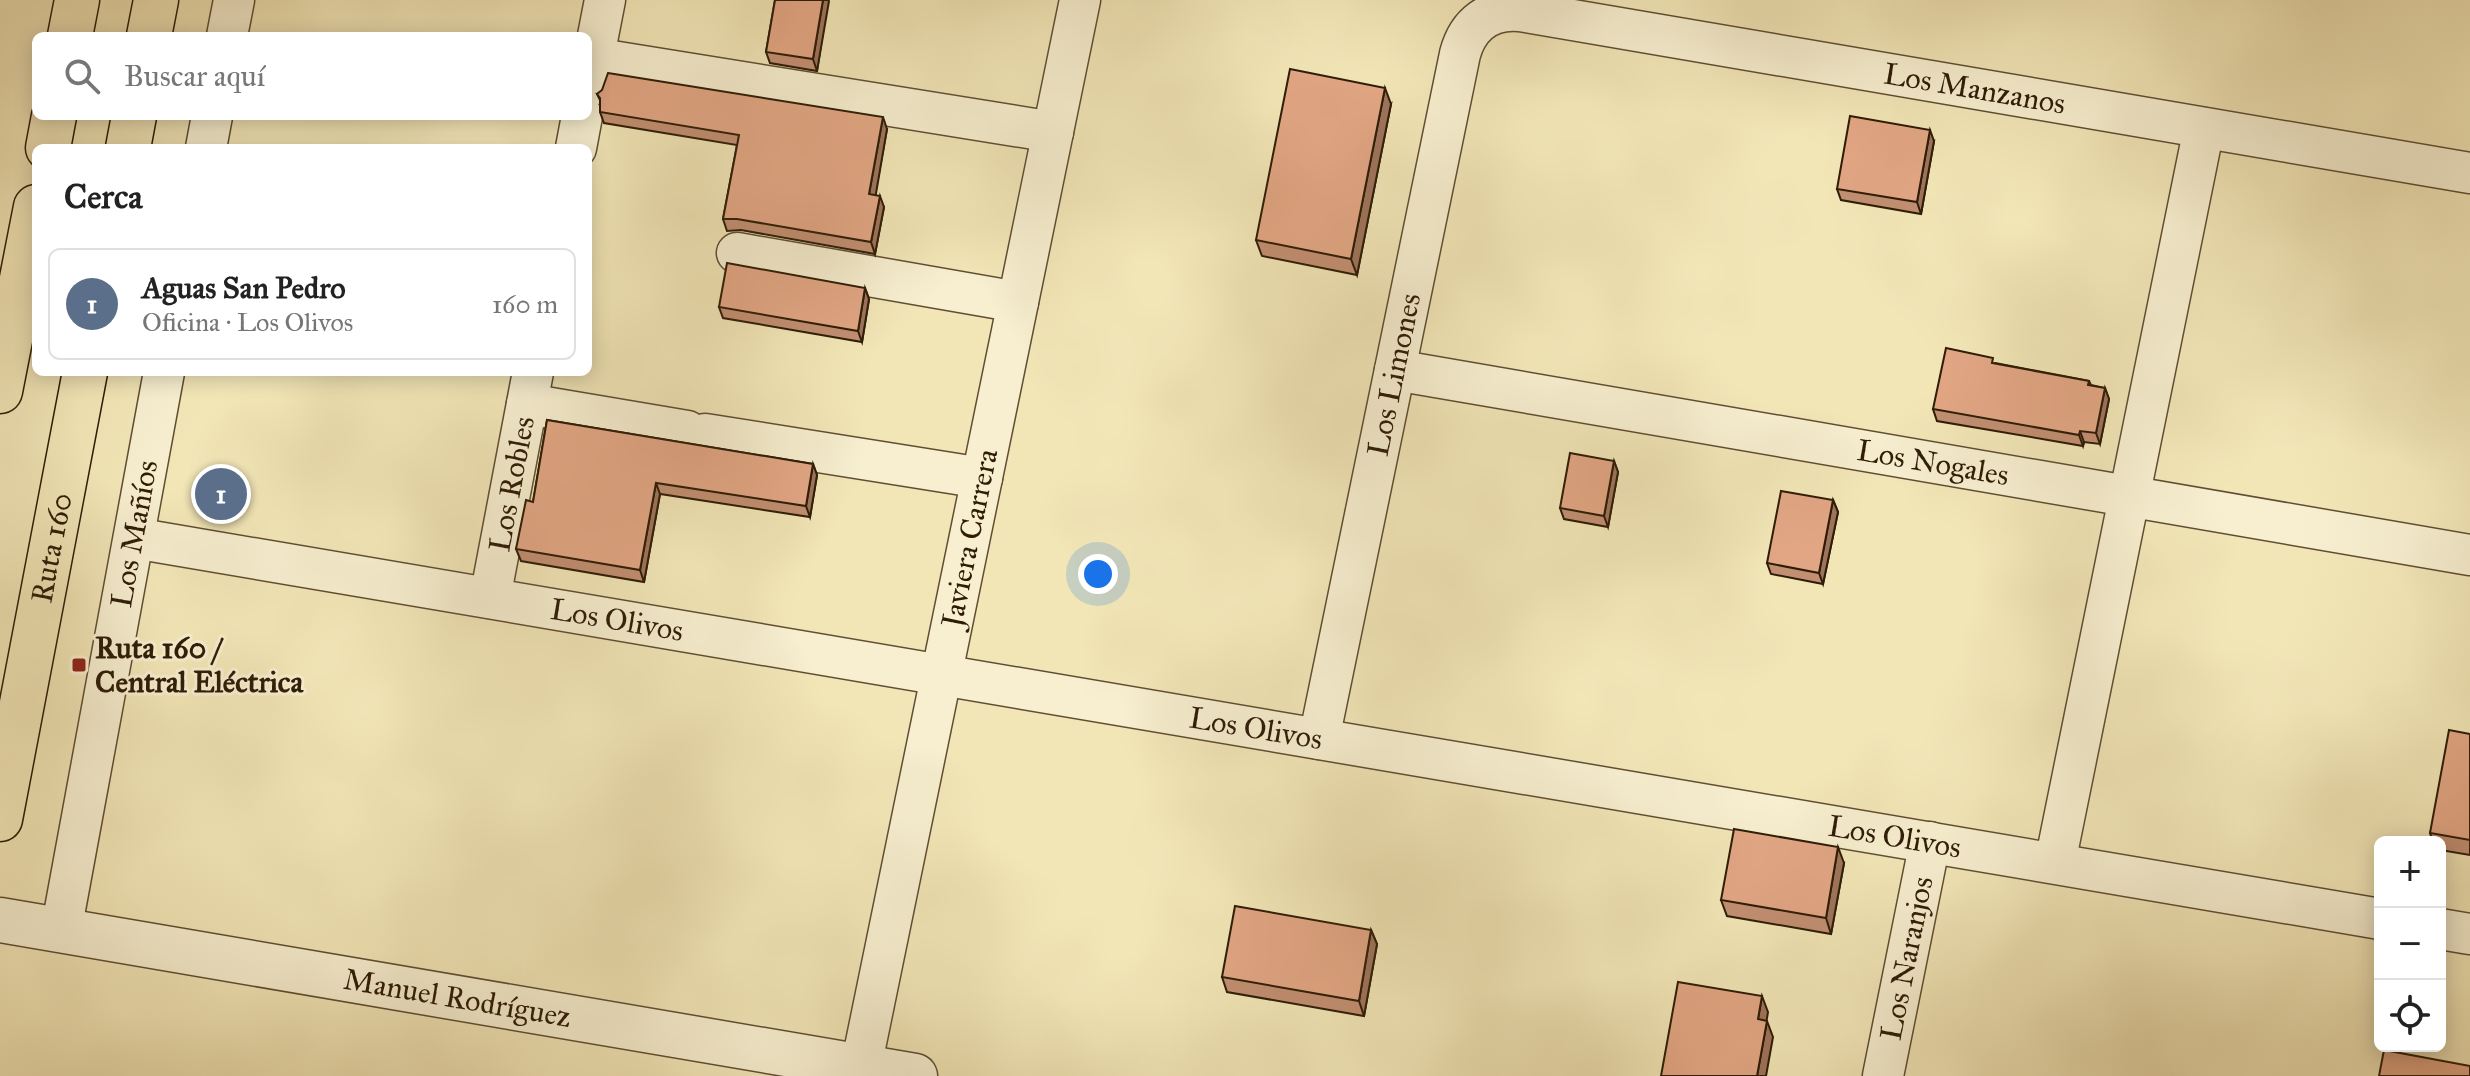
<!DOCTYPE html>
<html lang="es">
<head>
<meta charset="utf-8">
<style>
  :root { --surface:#fff; --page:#f6f6f6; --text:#222; --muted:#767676; --line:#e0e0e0; --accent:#8f2418 }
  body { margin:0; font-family:"IM FELL Great Primer",serif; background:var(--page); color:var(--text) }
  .controls { position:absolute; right:24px; bottom:24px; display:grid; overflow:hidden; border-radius:12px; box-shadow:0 4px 20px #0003 }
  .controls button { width:72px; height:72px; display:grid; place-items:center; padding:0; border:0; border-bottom:2px solid var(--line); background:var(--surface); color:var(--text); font:40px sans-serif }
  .you { position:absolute; left:1098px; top:574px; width:28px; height:28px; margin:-20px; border:6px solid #fff; border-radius:50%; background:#1a73e8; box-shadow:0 0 0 12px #1a73e833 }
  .badge { display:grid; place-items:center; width:52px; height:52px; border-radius:50%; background:var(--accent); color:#fff; font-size:26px; font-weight:700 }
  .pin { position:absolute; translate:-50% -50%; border:4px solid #fff; box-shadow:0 2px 8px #0006 }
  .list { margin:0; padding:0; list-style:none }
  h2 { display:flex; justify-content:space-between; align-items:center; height:104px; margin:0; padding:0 32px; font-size:34px }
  h2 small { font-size:26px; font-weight:400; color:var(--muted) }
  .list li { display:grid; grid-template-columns:52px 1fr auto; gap:24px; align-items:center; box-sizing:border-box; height:112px; margin:0 16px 16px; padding:0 16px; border:2px solid var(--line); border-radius:12px }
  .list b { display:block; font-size:30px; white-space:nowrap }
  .list p { margin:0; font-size:26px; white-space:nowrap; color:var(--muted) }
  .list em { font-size:26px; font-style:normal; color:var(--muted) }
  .icon { flex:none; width:44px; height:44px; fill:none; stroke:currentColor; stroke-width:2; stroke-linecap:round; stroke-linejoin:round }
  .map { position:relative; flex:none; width:2470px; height:1076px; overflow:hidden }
  .search { position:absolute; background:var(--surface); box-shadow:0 4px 20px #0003; left:32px; top:32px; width:560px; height:88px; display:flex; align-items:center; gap:20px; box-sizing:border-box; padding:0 28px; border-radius:12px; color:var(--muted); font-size:30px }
  .panel { position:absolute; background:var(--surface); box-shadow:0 4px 20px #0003; left:32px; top:144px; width:560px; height:232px; border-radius:12px }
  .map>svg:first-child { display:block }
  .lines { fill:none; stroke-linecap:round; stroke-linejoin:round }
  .minor-casing { stroke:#5f4e33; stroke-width:43 }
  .tertiary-casing { stroke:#5f4e33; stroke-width:47 }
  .trunk-casing { stroke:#2e1c07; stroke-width:47 }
  .minor { stroke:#f7efd0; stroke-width:40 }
  .tertiary { stroke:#f7efd0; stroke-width:44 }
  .trunk { stroke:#f2e6b7; stroke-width:44 }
  .wall { fill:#c28f72; stroke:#2e1c07; stroke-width:2 }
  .shaded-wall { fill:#9e745c; stroke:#2e1c07; stroke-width:2 }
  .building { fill:#e2a684; stroke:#2e1c07; stroke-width:2 }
  .poi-dot { fill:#8f2418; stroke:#f7efd0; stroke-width:3 }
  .labels { text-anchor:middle; stroke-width:6; stroke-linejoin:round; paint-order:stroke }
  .street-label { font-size:30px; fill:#2e1c07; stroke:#f7efd0 }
  .poi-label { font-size:30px; font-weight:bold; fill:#2e1c07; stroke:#f7efd0; text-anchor:start }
</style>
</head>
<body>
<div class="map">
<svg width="2470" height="1076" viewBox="0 0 2470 1076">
  <rect width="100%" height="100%" fill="#f2e6b7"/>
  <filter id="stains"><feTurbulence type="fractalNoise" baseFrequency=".0025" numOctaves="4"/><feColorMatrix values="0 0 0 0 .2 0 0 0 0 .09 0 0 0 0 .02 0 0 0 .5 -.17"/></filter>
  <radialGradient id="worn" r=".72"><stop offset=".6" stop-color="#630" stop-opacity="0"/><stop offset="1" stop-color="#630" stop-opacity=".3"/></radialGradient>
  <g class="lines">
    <g class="minor-casing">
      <g id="minor">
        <path d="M227 36 234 0"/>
        <path d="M593 58 1053 132"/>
        <path d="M588 87 605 0"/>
        <path d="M206 148 212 116"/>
        <path d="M576 148 582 116"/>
        <path d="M737 253 1018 302"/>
        <path id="s1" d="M1395 370 2470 555"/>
        <path d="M527 404 687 431"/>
        <path d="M705 434 982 478"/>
        <path id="s2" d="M134 538 2380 919"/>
        <path id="s3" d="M490 598 533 372"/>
        <path id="s4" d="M1319 739 1460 54C1468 24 1489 8 1520 11L2470 173"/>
        <path d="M2055 863 2204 128"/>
        <path d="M2440 929 2470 934"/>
        <path id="s5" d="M61 931 164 372"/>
        <path id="s6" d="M861 1067 1080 0"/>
        <path id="s7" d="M1883 1076 1930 842"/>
      </g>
    </g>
    <g class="tertiary-casing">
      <g id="tertiary">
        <path id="s8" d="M0 920 915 1076"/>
      </g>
    </g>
    <g class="trunk-casing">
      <g id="trunk">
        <path d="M70 36 77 0"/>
        <path d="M149 36 156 0"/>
        <path d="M48 148 54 116"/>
        <path d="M128 148 134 116"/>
        <path d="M0 391 36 207"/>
        <path id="s9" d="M0 819 85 372"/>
      </g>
    </g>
    <use href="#minor" class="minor"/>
    <use href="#tertiary" class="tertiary"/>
    <use href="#trunk" class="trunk"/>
  </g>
  <path class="wall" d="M775 0H828L817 71 770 63 766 52Z
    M597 94 887 129 875 195 884 207 875 254 741 230 727 231 723 219 737 145 604 123 600 112V100Z
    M1391 104 1357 275 1262 256 1256 240Z
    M1934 141 1921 214 1841 200 1837 189Z
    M865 288 869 299 862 342 723 318 719 307Z
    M1995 363 2089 381 2091 385 2105 388 2109 399 2100 444 2084 442 2083 446 1937 421 1933 409Z
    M547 420 813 464 817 475 810 517 660 494 644 582 521 561 516 549 533 502Z
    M1614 461 1618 472 1608 527 1564 519 1560 508Z
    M1833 500 1838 512 1823 584 1771 574 1767 563Z
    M2470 734V855L2440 850V842H2433L2430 833Z
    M1844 863 1831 934 1727 916 1721 900Z
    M1371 930 1377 944 1364 1016 1227 992 1222 977Z"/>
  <path class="shaded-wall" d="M823 0H828L829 1 817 71 813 59Z
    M1385 88 1391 104 1357 275 1351 259Z
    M883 117 887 129 874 205 869 194Z
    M1930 130 1934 141 1921 214 1917 202Z
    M880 196 884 207 875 254 871 242Z
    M865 288 869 299 862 342 858 331Z
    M2105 388 2109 399 2100 444 2096 433Z
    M2080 431 2084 442 2083 446 2079 435Z
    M1614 461 1618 472 1608 527 1604 516Z
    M813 464 817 475 810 517 806 506Z
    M656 483 660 494 644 582 640 570Z
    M1833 500 1838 512 1823 584 1819 573Z
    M1838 847 1844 863 1831 934 1826 918Z
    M1371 930 1377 944 1364 1016 1359 1001Z
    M1762 996 1768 1012 1764 1036 1758 1019Z
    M1767 1021 1773 1037 1766 1076H1757Z"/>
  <path class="building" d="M775 0H823L813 59 766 52Z
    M1290 69 1385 88 1351 259 1256 240Z
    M608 73 883 117 869 194 880 196 871 242 737 219H723L739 135 600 112V98L597 94 602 90Z
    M1850 116 1930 130 1917 202 1837 189Z
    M727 263 865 288 858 331 719 307Z
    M1946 348 1993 358 1992 363 2089 381 2088 385 2105 388 2096 433 2080 431 2079 435 1933 409Z
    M547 420 813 464 806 506 656 483 640 570 516 549 526 500 533 502Z
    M1570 453 1614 461 1604 516 1560 508Z
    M1781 491 1833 500 1819 573 1767 563Z
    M2449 730 2470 734V840L2430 833Z
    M1734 829 1838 847 1826 918 1721 900Z
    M1235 906 1371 930 1359 1001 1222 977Z
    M1678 982 1762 996 1758 1019 1767 1021 1757 1076H1661Z
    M2384 1050 2470 1066V1076H2379Z"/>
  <rect class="poi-dot" x="71" y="657" width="16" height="16" rx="4"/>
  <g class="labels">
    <g class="street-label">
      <text dy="10" stroke="none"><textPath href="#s4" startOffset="1242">Los Manzanos</textPath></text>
      <text dy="10" stroke="none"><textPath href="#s4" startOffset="372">Los Limones</textPath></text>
      <text dy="10" stroke="none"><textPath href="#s1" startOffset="546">Los Nogales</textPath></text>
      <text dy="10" stroke="none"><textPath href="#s3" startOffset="116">Los Robles</textPath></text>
      <text dy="10" stroke="none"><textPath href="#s5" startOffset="404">Los Mañíos</textPath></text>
      <text dy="10" stroke="none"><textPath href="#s6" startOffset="540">Javiera Carrera</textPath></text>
      <text dy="10" stroke="none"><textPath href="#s9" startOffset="276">Ruta 160</textPath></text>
      <text dy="10" stroke="none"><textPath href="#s2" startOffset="490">Los Olivos</textPath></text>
      <text dy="10" stroke="none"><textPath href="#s2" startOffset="1138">Los Olivos</textPath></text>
      <text dy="10" stroke="none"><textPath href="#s2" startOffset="1786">Los Olivos</textPath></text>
      <text dy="10" stroke="none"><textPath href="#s7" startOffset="120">Los Naranjos</textPath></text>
      <text dy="10" stroke="none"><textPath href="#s8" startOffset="464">Manuel Rodríguez</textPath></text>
    </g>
    <g class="poi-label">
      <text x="95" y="658">Ruta 160 /<tspan x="95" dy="34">Central Eléctrica</tspan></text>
    </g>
  </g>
  <rect width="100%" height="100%" filter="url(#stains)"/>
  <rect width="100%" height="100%" fill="url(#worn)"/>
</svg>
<div class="controls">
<button>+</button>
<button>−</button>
<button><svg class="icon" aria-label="locate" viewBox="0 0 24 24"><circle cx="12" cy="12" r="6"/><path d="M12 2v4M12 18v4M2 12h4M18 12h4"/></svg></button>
</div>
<div class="you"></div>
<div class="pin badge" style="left:221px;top:494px;background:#5c6f8a">1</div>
<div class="search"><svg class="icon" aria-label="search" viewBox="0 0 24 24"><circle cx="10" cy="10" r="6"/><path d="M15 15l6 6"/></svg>Buscar aquí</div>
<section class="panel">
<h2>Cerca<small></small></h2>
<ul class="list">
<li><span class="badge" style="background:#5c6f8a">1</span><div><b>Aguas San Pedro</b><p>Oficina · Los Olivos</p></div><em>160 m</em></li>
</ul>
</section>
</div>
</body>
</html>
